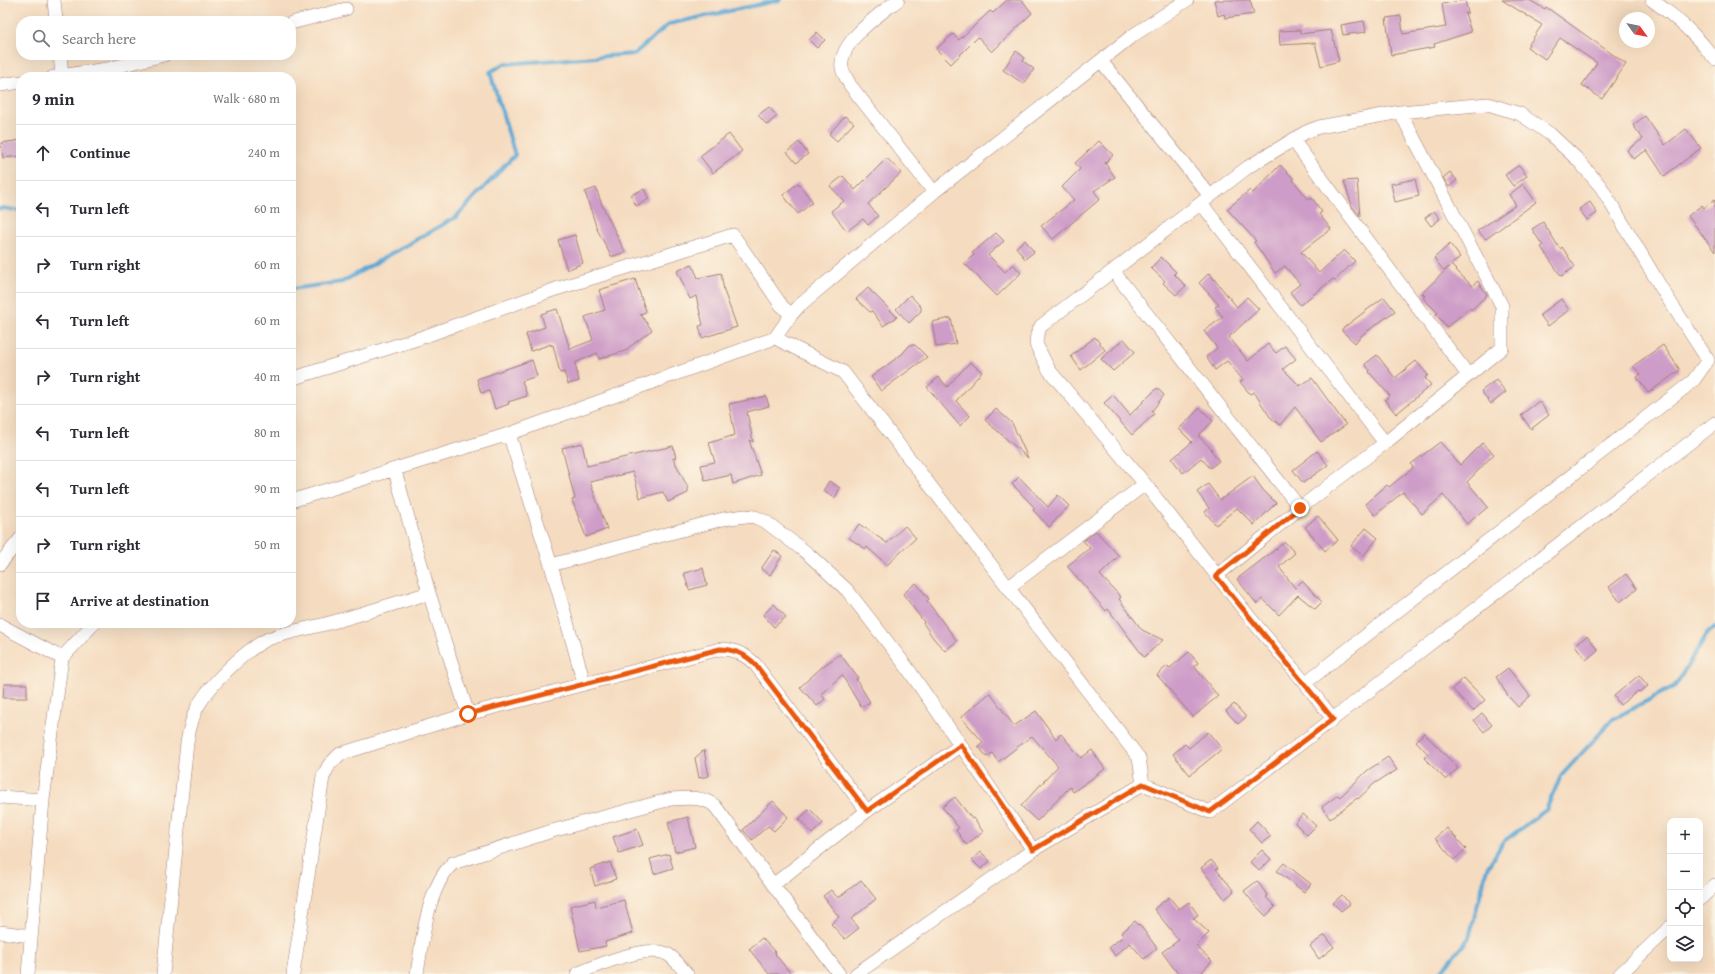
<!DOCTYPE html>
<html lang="en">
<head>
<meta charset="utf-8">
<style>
  :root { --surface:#fff; --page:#f2f2f3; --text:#2b2b33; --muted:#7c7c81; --line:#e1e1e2 }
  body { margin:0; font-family:"Gentium Book Plus",serif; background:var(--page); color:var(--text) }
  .controls { position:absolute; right:12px; bottom:12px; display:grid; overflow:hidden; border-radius:8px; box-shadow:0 4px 16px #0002 }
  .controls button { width:36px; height:36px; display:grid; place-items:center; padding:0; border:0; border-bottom:1px solid var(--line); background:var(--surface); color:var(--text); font:20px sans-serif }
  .compass { position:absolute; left:1619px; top:12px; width:36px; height:36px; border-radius:50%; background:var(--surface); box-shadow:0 4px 16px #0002; rotate:123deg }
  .stop { position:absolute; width:12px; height:12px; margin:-9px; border:3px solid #ea580c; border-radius:50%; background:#fff }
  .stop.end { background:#ea580c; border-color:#fff; box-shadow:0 1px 4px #0008 }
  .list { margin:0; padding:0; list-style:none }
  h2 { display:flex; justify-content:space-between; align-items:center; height:52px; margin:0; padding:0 16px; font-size:17px }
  h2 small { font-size:13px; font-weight:400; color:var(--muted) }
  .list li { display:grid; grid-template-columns:26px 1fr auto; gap:12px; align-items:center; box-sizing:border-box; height:56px; padding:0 16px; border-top:1px solid var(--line) }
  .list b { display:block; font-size:15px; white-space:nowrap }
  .list em { font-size:13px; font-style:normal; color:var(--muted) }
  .icon { flex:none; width:22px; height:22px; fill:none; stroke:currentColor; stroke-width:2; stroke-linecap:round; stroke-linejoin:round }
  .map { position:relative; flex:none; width:1715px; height:974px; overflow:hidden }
  .search { position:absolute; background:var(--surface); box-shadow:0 4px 16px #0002; left:16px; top:16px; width:280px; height:44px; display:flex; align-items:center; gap:10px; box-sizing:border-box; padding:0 14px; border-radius:16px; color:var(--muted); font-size:15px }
  .panel { position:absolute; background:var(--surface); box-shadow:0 4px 16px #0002; left:16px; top:72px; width:280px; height:556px; border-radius:16px }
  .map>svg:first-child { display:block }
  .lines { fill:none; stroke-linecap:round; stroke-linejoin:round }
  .stream { stroke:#5ca7d4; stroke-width:4 }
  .building { fill:#ce9cc8 }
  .street-casing { stroke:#a07e76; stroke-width:14 }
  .street { stroke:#fff; stroke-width:13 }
  .route { stroke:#ea580c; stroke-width:5 }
</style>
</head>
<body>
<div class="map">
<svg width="1715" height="974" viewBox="0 0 1715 974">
  <rect width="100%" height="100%" fill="#fcf5e5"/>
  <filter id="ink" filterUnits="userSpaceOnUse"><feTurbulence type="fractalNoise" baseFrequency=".025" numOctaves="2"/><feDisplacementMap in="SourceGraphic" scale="8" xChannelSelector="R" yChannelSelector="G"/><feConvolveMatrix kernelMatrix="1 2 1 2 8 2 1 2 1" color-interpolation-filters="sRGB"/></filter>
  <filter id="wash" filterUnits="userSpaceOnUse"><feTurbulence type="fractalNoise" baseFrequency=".012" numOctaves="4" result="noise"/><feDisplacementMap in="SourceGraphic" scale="16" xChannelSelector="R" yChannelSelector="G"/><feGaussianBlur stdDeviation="0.9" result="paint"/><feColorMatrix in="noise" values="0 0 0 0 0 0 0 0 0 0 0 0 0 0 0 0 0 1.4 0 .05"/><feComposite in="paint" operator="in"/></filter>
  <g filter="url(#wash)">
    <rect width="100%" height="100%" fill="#f5dcc0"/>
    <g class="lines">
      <path class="stream" d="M0 209 3 208 21 211
        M291 289 342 282 456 217 515 155 490 72 504 64 634 54 669 24 780 0
        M1439 974 1469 938 1487 868 1504 841 1546 810 1561 776 1613 719 1675 686 1707 634 1715 627"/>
    </g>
    <g id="blocks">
      <path class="building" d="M1007 0H1022L1032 13 992 52 978 37 951 64 936 49 953 34 959 40 990 11 993 13Z
        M1214 0H1250L1254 14 1225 18 1224 14 1218 16Z
        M1465 0 1468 13H1465L1471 32 1434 44 1435 47 1391 55 1386 18 1401 16 1403 34 1446 27 1442 4Z
        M1502 0H1529L1545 9 1546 7 1626 64 1602 99 1582 85 1597 63 1560 38 1545 59 1527 47 1542 25Z
        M1364 21 1366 32 1343 35 1341 25Z
        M1300 30V34L1331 30 1339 61 1321 66 1315 43 1280 45 1279 31Z
        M817 32 825 40 817 48 809 40Z
        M1016 51 1025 58 1023 61 1034 69 1024 84 1003 70Z
        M769 107 777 116 767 125 758 115Z
        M845 116 854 123 837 141 829 134Z
        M1645 116 1665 145 1686 129 1701 148 1664 176 1647 150 1633 159 1627 150 1643 139 1633 125Z
        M729 134 742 151 713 173 700 156Z
        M21 140V156L3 158 1 143Z
        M1099 141 1113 155 1105 163 1115 177 1094 191 1100 199 1053 239 1041 226 1074 200 1062 187 1080 169 1075 163Z
        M799 142 808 154 796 163 787 152Z
        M887 158 901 173 868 204 878 216 868 225 863 219 847 231 831 211 844 201 830 186 843 176 855 190Z
        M1280 165 1294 179 1293 180 1309 200 1312 198 1322 212 1319 214 1331 229 1301 252 1319 273 1344 250 1355 261 1335 280 1333 279 1300 305 1290 292 1300 284 1285 266 1275 273 1254 242 1256 241 1227 209 1250 190 1253 193Z
        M1519 165 1527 176 1513 186 1505 175Z
        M1450 172 1457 180 1449 187 1443 178Z
        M1415 179 1419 196 1395 202 1391 184Z
        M1357 180 1360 216 1352 206 1344 181Z
        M798 183 813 202 798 214 783 195Z
        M1523 184 1536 202 1486 239 1477 231 1516 205 1509 195Z
        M596 188 602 205 625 252 614 256H611L597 229 585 192Z
        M644 189 649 199 636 206 631 195Z
        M1715 199V252L1688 216 1702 205 1704 208Z
        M1590 202 1597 213 1587 220 1579 209Z
        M1434 211 1440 219 1431 226 1425 218Z
        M1543 222 1560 249 1562 247 1575 267 1561 276 1541 247 1543 246 1532 229Z
        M996 233 1004 241 988 255 1005 272 1013 264 1021 273 997 296 964 263 974 255 972 253Z
        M575 235 583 263 567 270 558 240Z
        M1025 240 1034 252 1025 259 1016 247Z
        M1450 244 1460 257 1451 265 1472 286 1478 281 1487 295 1471 310 1469 308 1447 327 1436 314 1438 313 1423 298 1425 296 1422 293 1449 267 1444 271 1434 258Z
        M1161 257 1176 272 1174 274 1186 286 1176 295 1163 283 1165 281 1151 268Z
        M692 264 698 278 721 273 724 291 737 327 702 338 699 326 703 325 696 296 690 299 677 271Z
        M1209 273 1237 307 1247 297 1259 309 1229 337 1248 361 1268 344 1276 353 1285 346 1296 359 1283 369 1300 386 1312 378 1346 425 1321 442 1295 407 1280 425 1270 417 1254 392 1250 394 1240 382 1243 380 1227 361 1215 370 1206 357 1217 348 1204 331 1223 317 1215 307 1219 305 1199 283Z
        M635 279 646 312 640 314 652 330 628 348V350L599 359 597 353 575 363 579 381 568 384 564 372 560 373 553 345 551 346V344L531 351 526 334 545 327 541 314 557 309 570 349 593 340 585 317 605 310 599 290Z
        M868 288 897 317 883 326 872 311 870 312 856 299Z
        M910 295 921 307V311L909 323 896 309Z
        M1384 297 1395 311 1362 335 1355 343 1342 331V329Z
        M1561 299 1569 310 1548 326 1540 315Z
        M951 318 956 344 936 347 932 322Z
        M1095 337 1105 350 1081 370 1071 356Z
        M1124 339 1135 352 1113 371 1101 359Z
        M910 345H915L927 357 881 391 871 377 902 354Z
        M1663 345 1680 370 1648 393 1637 377 1641 374 1633 366Z
        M1377 355 1395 378 1416 361 1428 375 1425 378 1431 385 1396 414 1385 400 1390 396 1369 372 1370 371 1365 364Z
        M532 360 537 376 522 381 527 396 508 402 509 404 495 409 489 391 481 393 477 379Z
        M970 362 982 372 956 401 970 416 960 426 927 387 939 377 947 387Z
        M1496 380 1506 392 1491 404 1481 391Z
        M1157 388 1164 395 1152 411 1154 414 1132 435 1104 403 1113 395 1130 415Z
        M766 396 769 406 747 412 753 442 749 440 761 475 733 484 731 475 705 481 701 465 715 462 709 443 735 435 729 404Z
        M1539 401 1549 415 1531 429 1521 415Z
        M1200 408 1213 421 1198 436 1212 449 1211 450 1219 461 1210 468 1201 458 1183 473 1172 459 1192 442 1179 429Z
        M996 409 1012 423 1028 458 985 420Z
        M1440 442 1460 465 1482 443 1494 454 1467 482 1488 507 1467 524 1443 495 1422 514 1403 492 1375 515 1365 504 1387 485 1389 487 1413 468 1411 464Z
        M582 443 587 466 673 446 676 458H673L688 488V493L668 502 663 492 640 498 633 472 590 482 607 529 586 537 572 500 575 499 562 448Z
        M1317 451 1328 465 1303 483 1293 470Z
        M1253 476 1263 490 1276 503 1254 525 1237 508 1216 525 1205 512 1209 508 1197 492 1208 484 1220 500Z
        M1019 477 1048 507 1058 495 1069 506 1049 527 1033 510 1035 508 1012 484Z
        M829 481 840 488 835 498 823 491Z
        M1318 516 1338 540 1325 551 1305 527Z
        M859 524 887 543 905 526 916 538 887 565 867 547 866 549 849 538Z
        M1366 528 1378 538 1363 556 1351 546Z
        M1096 531 1119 556 1100 575 1121 597 1119 599 1142 630 1163 640 1144 657 1108 609 1106 611 1067 566 1090 548 1083 541Z
        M1285 542 1295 553 1279 567 1295 588 1302 581 1322 602 1315 609 1298 595 1279 615 1263 599 1257 604 1237 579Z
        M774 550 782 556 770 575 761 569Z
        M703 568 707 585 689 590 684 573Z
        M1626 574 1637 589 1620 602 1609 587Z
        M916 583 929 599 927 601 957 641 945 651 934 639 923 623 924 622 903 594Z
        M774 604 786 617 774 627 763 615Z
        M1587 636 1598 650 1586 660 1575 645Z
        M1189 652 1198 663 1194 666 1218 696 1193 717 1157 675 1167 666 1170 668Z
        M840 654 858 678 856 679 870 702 861 707 842 675 821 694 825 699 817 706 800 687 822 667Z
        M1508 668 1530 696 1518 707 1508 696 1496 677Z
        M1639 675 1648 686 1639 692 1638 691 1620 705 1614 696Z
        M1464 678 1485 700 1473 711 1452 689Z
        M4 684H27V698H3Z
        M990 693 1014 726 1036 711 1056 739 1061 734 1081 758 1092 750 1105 769 1073 792 1070 787 1037 821 1021 806 1058 766 1032 736 998 762 992 753 987 757 978 746 983 742 961 717Z
        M1234 704 1246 717 1238 724 1226 711Z
        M1482 713 1492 725 1484 732 1474 720Z
        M1208 732 1222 749 1190 775 1173 754 1185 744 1189 748Z
        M1424 733 1458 768 1446 780 1424 758 1428 754 1416 741Z
        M704 750 709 776 699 778 695 758Z
        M1388 757 1397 770 1375 783 1358 799 1357 798 1330 819 1322 807 1338 795 1340 797 1368 770Z
        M955 797 972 819 974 818 983 832 966 845 956 830 959 828 942 807Z
        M773 801 788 817 774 831 768 826 752 840 743 830Z
        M810 809 823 823 812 834 799 819Z
        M1303 814 1316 826 1307 835 1295 823Z
        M688 817 695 847 675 852 668 822Z
        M1257 821 1271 836 1262 843 1249 829Z
        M1447 828 1466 849 1454 860 1435 838Z
        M637 829 643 845 619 853 613 837Z
        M1262 850 1271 859 1259 871 1250 862Z
        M981 852 990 861 981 869 972 860Z
        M669 854 673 868 654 874 650 859Z
        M1211 860 1218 868 1216 869 1234 891 1225 899 1201 868Z
        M610 862 616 879 595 886 590 869Z
        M1284 863 1311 884 1304 892 1277 871Z
        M861 880 876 899 851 919 859 928 845 939 831 924 839 917 823 896 831 890 838 898Z
        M1257 881 1268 896 1266 897 1275 907 1266 916 1255 905 1244 891Z
        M1342 895 1350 904 1341 911 1333 903Z
        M1169 897 1179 909 1189 902 1198 915 1193 918 1209 933 1196 946 1212 961 1200 974H1178L1162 952 1179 940 1154 909Z
        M595 900 596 907 624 900 633 933 605 942 606 946 580 951 570 906Z
        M1135 921 1138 925 1139 924 1157 948 1144 959 1130 943 1115 956 1109 947 1124 936 1121 933Z
        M1325 935 1334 947 1319 959 1310 946Z
        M762 938 776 953 775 954 791 974H769L749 949Z"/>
    </g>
  </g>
  <g filter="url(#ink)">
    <use href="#blocks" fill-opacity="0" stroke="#a07e76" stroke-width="1"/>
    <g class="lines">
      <g class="street-casing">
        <path id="street" d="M54 0 56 21
          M898 0C880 14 838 42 842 68 843 74 848 80 850 85L934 192
          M1652 0C1675 16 1697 36 1715 59
          M291 23 346 9
          M60 55 62 76
          M1101 61 1210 196
          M53 77 107 69 164 55
          M0 85 21 82
          M1293 140 1468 375
          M1201 203 1385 443
          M1113 271 1300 508
          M775 338 791 315 800 305 934 192 1132 36 1187 0
          M291 379 420 338 556 289 733 235 781 305 791 315
          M509 434 551 565 584 683
          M395 471 429 593 468 714
          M291 501 509 434 775 338 843 372 1139 758 1143 784
          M0 564 21 538
          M551 565 723 519 745 516 755 517 766 522 807 553 847 590 906 666 1033 850
          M1216 576 1300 508 1385 443 1502 348V306L1400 112
          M1009 587 1145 484
          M0 625 62 658
          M1305 683 1693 381 1708 360 1665 294 1601 187 1578 160 1550 134 1520 114 1488 104 1400 112 1319 127 1306 132 1248 167 1041 326 1037 334 1036 344 1049 370 1145 484 1251 619 1305 683 1333 719
          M0 797 43 800
          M773 885 867 811 961 745
          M1700 899 1715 885
          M0 932 31 936
          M28 974 43 800 62 658 94 623
          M163 974 187 743C189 732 191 719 197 708 209 685 245 650 268 639 289 631 312 628 333 622 365 613 397 603 429 593
          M293 974 323 777 329 765 340 754 468 714 720 649C734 649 745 654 755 664L867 811
          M417 974C422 941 428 886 453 863L552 831 671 799C686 798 703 796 715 806L839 974
          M577 974C597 965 648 944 667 954 675 958 681 968 687 974
          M856 974 1033 850 1143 784 1210 812 1333 719 1715 423
          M1620 974 1670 927"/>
      </g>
      <use href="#street" class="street"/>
    </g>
  </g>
  <g class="lines" filter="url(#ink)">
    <path class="route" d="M468 714 720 649C734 649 745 654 755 664L867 811 961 745 1033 850 1143 784 1210 812 1333 719 1216 576 1300 508"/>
  </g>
</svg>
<div class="controls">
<button>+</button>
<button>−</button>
<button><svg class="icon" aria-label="locate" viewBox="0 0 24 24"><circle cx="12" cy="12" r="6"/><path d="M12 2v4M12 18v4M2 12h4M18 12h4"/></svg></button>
<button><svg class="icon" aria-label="layers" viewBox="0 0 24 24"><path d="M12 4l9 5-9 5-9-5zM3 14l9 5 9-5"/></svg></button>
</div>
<svg class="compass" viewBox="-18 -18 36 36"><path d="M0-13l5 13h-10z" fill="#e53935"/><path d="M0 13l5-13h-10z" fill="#7c7c81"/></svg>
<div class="stop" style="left:468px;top:714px"></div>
<div class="stop end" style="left:1300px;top:508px"></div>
<div class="search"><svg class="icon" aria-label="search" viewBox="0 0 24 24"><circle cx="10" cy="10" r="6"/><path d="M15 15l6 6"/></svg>Search here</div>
<section class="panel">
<h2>9 min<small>Walk · 680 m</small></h2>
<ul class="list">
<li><svg class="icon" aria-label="ahead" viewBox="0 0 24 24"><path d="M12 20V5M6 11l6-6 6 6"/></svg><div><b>Continue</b></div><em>240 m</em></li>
<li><svg class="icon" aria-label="left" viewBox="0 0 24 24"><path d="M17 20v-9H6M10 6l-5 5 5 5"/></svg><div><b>Turn left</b></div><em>60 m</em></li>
<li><svg class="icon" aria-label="right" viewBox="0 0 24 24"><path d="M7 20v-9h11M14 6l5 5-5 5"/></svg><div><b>Turn right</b></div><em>60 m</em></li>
<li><svg class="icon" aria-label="left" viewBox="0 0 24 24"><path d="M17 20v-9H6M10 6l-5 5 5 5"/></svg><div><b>Turn left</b></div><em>60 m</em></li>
<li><svg class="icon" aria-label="right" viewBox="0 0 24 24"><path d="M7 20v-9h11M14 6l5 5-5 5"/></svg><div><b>Turn right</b></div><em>40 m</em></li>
<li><svg class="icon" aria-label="left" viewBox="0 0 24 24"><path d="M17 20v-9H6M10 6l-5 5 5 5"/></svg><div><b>Turn left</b></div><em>80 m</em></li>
<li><svg class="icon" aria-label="left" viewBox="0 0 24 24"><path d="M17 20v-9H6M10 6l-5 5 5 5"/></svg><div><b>Turn left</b></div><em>90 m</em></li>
<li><svg class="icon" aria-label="right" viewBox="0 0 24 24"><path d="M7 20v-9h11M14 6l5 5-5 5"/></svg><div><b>Turn right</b></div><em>50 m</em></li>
<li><svg class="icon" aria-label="arrive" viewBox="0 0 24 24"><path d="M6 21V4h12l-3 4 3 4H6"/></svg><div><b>Arrive at destination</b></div></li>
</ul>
</section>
</div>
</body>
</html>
